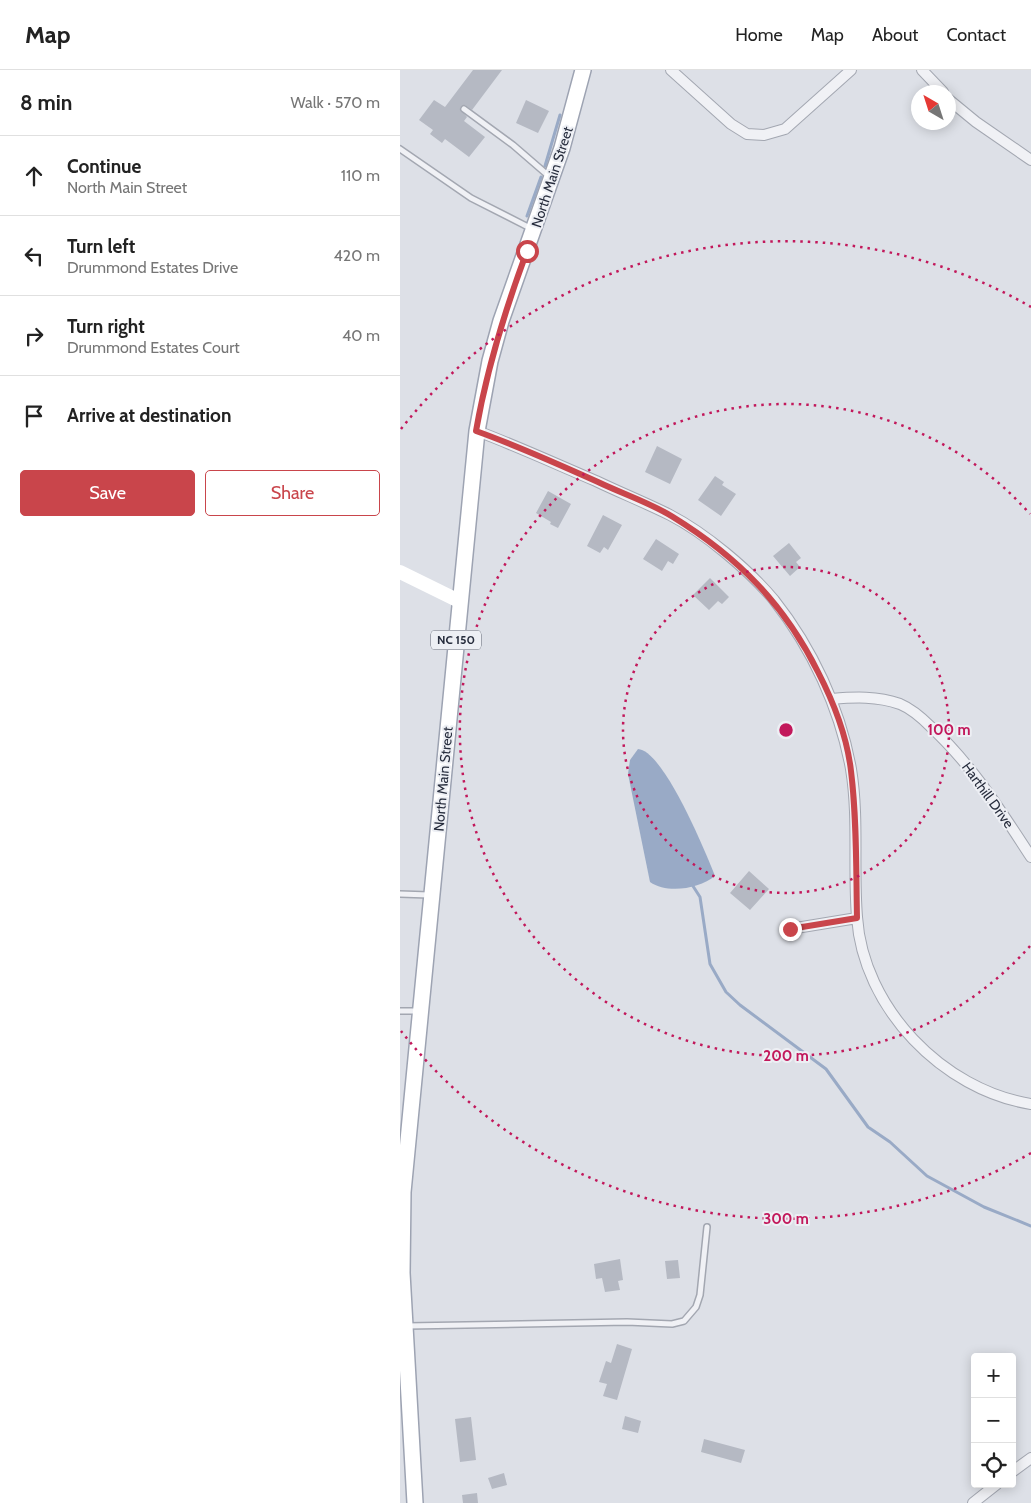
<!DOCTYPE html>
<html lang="en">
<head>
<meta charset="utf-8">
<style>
  :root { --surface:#fff; --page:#f6f6f6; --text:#222; --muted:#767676; --line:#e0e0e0; --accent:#c9454b }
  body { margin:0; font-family:Cabin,sans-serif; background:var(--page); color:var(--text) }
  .controls { position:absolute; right:15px; bottom:15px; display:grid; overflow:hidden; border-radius:5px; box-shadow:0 2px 12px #0003 }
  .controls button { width:45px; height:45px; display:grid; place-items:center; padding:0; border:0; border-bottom:1px solid var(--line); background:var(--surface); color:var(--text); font:25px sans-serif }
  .compass { position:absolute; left:511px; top:15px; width:45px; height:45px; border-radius:50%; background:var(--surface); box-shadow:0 2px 12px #0003; rotate:321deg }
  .stop { position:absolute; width:15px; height:15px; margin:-11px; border:4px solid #c9454b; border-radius:50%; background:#fff }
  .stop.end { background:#c9454b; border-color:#fff; box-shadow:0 1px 5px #0008 }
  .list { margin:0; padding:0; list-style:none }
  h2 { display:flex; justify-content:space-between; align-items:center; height:65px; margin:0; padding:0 20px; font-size:21px }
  h2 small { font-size:16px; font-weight:400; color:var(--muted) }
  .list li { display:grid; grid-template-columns:32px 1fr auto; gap:15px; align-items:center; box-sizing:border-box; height:80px; padding:0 20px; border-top:1px solid var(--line) }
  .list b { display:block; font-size:19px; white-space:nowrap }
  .list p { margin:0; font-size:16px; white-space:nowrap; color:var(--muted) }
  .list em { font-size:16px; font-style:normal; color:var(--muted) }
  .actions { display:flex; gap:10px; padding:15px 20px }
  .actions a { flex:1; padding:11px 0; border:1px solid var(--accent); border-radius:5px; text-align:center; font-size:18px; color:var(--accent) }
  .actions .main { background:var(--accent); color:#fff }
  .icon { flex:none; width:28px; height:28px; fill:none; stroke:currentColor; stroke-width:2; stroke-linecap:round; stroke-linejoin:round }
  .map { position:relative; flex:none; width:631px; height:1433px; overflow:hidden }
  header { display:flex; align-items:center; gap:30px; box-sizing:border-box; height:70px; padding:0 25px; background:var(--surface); border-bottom:1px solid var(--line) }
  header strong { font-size:24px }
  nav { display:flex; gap:28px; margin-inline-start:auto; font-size:18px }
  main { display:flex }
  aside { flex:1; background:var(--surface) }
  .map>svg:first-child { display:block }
  .water { fill:#99aac6 }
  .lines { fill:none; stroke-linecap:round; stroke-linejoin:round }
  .stream { stroke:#99aac6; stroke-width:3 }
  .building { fill:#b5b9c3 }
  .lane-casing { stroke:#a3a7b1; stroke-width:8 }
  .street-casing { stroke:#a3a7b1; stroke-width:12 }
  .primary-casing { stroke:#9da3b2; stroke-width:18 }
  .lane { stroke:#f0f1f5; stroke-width:5 }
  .street { stroke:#f0f1f5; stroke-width:10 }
  .secondary { stroke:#fff; stroke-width:14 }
  .primary { stroke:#fff; stroke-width:15 }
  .route { stroke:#c9454b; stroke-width:6 }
  .ring { fill:none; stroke:#c2185b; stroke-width:2.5; stroke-dasharray:2.5 5 }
  .labels { text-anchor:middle; stroke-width:4; stroke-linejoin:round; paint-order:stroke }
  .shield { fill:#edeff4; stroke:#626774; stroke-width:1 }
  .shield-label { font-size:12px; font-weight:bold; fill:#272d3d }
  .street-label { font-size:14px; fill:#272d3d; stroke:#edeff4 }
  .centre { fill:#c2185b; stroke:#edeff4; stroke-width:2.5 }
  .ring-label { font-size:15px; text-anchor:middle; font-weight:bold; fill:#c2185b; stroke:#edeff4; stroke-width:4; stroke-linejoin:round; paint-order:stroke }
</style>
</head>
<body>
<header>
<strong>Map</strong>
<nav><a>Home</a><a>Map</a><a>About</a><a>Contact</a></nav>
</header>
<main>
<aside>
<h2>8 min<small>Walk · 570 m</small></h2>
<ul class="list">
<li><svg class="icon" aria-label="ahead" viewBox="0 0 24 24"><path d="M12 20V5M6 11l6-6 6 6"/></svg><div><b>Continue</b><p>North Main Street</p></div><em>110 m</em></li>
<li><svg class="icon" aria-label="left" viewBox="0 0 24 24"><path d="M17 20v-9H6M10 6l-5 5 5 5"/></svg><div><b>Turn left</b><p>Drummond Estates Drive</p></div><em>420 m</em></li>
<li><svg class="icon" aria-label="right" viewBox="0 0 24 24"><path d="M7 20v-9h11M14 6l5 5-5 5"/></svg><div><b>Turn right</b><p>Drummond Estates Court</p></div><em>40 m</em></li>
<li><svg class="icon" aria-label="arrive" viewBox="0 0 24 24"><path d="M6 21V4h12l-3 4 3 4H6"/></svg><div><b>Arrive at destination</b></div></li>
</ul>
<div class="actions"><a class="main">Save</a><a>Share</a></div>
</aside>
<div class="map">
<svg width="631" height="1433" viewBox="0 0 631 1433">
  <rect width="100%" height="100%" fill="#dde0e7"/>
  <path class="water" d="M238 679C264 681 305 781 315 806 299 819 267 824 250 812L228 704 230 690Z"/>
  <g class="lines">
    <path class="stream" d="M145 96 160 45
      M127 146 141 107
      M291 813 300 827 310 894 326 922 340 935 426 999 468 1057 490 1072 527 1106 584 1137 631 1156"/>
  </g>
  <path class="building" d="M73 0H102L72 40 65 35 60 38 67 47 64 51 85 67 69 87 45 69 42 73 30 64 33 60 19 50 34 30 45 37Z
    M126 30 149 41 138 63 116 53Z
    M257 376 282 389 270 414 245 402Z
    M315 406 324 412 322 415 336 424 321 446 298 430Z
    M148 421 171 434 158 458 150 454 151 452 136 443Z
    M203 445 222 455 208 480 204 477 200 483 187 476Z
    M256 469 279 484 273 494 268 491 262 501 243 489Z
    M389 473 401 488 396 492 400 497 390 506 373 486Z
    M310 508 329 527 322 534 318 531 309 540 293 525Z
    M349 801 369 819 350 840 330 823Z
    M220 1189 223 1210 218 1211 220 1220 205 1222 202 1208 196 1209 194 1194Z
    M278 1190 280 1208 267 1209 265 1191Z
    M217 1274 232 1279 217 1330 203 1326 207 1314 199 1312 206 1291 211 1293Z
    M225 1346 241 1351 238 1363 222 1359Z
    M71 1347 76 1390 60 1392 55 1349Z
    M304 1369 345 1380 341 1393 301 1382Z
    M104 1403 107 1415 92 1419 88 1408Z
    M77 1423 78 1433H63L62 1425Z"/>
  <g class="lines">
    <g class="lane-casing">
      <path id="lane" d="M64 39 113 75 150 107
        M0 79 71 128 132 159
        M0 824 29 825
        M0 941H20
        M7 1256 227 1252 272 1254 284 1251 296 1237 300 1225 307 1157"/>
    </g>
    <g class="street-casing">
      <path id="street" d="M271 0 331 54 347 64 364 65 385 59 451 0
        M522 0 543 22
        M548 29 576 52 631 90
        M77 361C117 376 156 394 196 411 221 423 246 433 270 445 305 463 349 500 374 530 412 578 440 638 451 699 459 748 453 798 457 847 463 938 543 1020 631 1034
        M432 629C455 627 477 626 500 634 512 639 522 648 531 657 572 695 601 741 631 787
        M390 859 457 848
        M612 1402 631 1388
        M573 1433 597 1414"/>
    </g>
    <g class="primary-casing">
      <path id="primary" d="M15 1433 2 1203 3 1122 77 361 90 291 101 251 162 78 183 0"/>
    </g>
    <use href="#lane" class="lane"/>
    <use href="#street" class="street"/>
    <path class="secondary" d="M0 502 59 531"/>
    <use href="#primary" class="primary"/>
  </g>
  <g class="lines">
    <path class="route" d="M127 181C105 240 87 298 76 361 118 376 158 394 198 412 223 424 251 433 273 447 338 487 384 534 418 602 434 633 447 666 451 701 457 750 456 800 457 848L390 859"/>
  </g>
  <g class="ring">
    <circle cx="386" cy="660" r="163"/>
    <path d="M630 876A326 326 0 1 1 630 444"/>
    <path d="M631 1083A489 489 0 0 1 1 961M1 359A489 489 0 0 1 631 237"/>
  </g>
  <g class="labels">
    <rect class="shield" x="31" y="560.5" width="50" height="19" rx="4"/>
    <g class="shield-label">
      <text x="56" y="574">NC 150</text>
    </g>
    <g class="street-label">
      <text transform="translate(152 107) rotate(-72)" y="5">North Main Street</text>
      <text transform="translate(43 709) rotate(-85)" y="5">North Main Street</text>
      <text transform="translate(588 725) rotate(54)" y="5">Harthill Drive</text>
    </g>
  </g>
  <circle cx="386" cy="660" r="8" class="centre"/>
  <g class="ring-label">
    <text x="549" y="665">100 m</text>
    <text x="386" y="991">200 m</text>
    <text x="386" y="1154">300 m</text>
  </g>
</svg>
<div class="controls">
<button>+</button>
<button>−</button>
<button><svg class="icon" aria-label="locate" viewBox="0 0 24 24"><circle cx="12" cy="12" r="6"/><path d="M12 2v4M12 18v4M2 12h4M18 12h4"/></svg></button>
</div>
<svg class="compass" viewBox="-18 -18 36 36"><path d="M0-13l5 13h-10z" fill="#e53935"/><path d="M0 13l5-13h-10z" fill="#767676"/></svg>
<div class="stop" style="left:127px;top:181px"></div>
<div class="stop end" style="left:390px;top:859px"></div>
</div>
</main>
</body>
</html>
